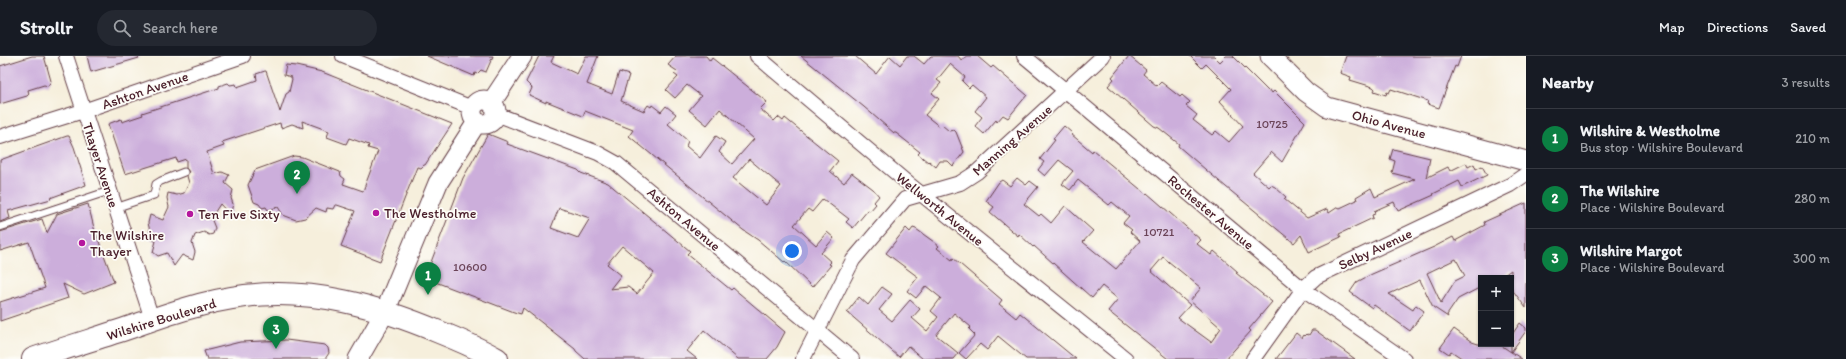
<!DOCTYPE html>
<html lang="en">
<head>
<meta charset="utf-8">
<style>
  :root { --surface:#171b24; --page:#242831; --text:#f1f3f6; --muted:#9ea1a6; --line:#363941; --accent:#0b8043 }
  body { margin:0; font-family:Itim,sans-serif; background:var(--page); color:var(--text) }
  .controls { position:absolute; right:12px; bottom:12px; display:grid; overflow:hidden; border-radius:0px; box-shadow:0 1px 3px #0004 }
  .controls button { width:36px; height:36px; display:grid; place-items:center; padding:0; border:0; border-bottom:1px solid var(--line); background:var(--surface); color:var(--text); font:20px sans-serif }
  .you { position:absolute; left:792px; top:195px; width:14px; height:14px; margin:-10px; border:3px solid #fff; border-radius:50%; background:#1a73e8; box-shadow:0 0 0 6px #1a73e833 }
  .badge { display:grid; place-items:center; width:26px; height:26px; border-radius:50%; background:var(--accent); color:#fff; font-size:13px; font-weight:700 }
  .pin { position:absolute; translate:-50% -33px; filter:drop-shadow(0 1px 2px #0008) }
  .pin::after { content:''; position:absolute; top:21px; width:14px; height:12px; background:inherit; clip-path:polygon(0 0,100% 0,50% 100%) }
  .list { margin:0; padding:0; list-style:none }
  h2 { display:flex; justify-content:space-between; align-items:center; height:52px; margin:0; padding:0 16px; font-size:17px }
  h2 small { font-size:13px; font-weight:400; color:var(--muted) }
  .list li { display:grid; grid-template-columns:26px 1fr auto; gap:12px; align-items:center; box-sizing:border-box; height:60px; padding:0 16px; border-top:1px solid var(--line) }
  .list b { display:block; font-size:15px; white-space:nowrap }
  .list p { margin:0; font-size:13px; white-space:nowrap; color:var(--muted) }
  .list em { font-size:13px; font-style:normal; color:var(--muted) }
  .icon { flex:none; width:22px; height:22px; fill:none; stroke:currentColor; stroke-width:2; stroke-linecap:round; stroke-linejoin:round }
  .map { position:relative; flex:none; width:1526px; height:303px; overflow:hidden }
  header { display:flex; align-items:center; gap:24px; box-sizing:border-box; height:56px; padding:0 20px; background:var(--surface); border-bottom:1px solid var(--line) }
  header strong { font-size:19px }
  nav { display:flex; gap:22px; margin-inline-start:auto; font-size:14px }
  .search { width:280px; height:36px; background:var(--page); display:flex; align-items:center; gap:10px; box-sizing:border-box; padding:0 14px; border-radius:22px; color:var(--muted); font-size:15px }
  main { display:flex }
  aside { flex:1; background:var(--surface) }
  .map>svg:first-child { display:block }
  .building { fill:#ccaedb; fill-rule:evenodd }
  .lines { fill:none; stroke-linecap:round; stroke-linejoin:round }
  .lane-casing { stroke:#643e46; stroke-width:9 }
  .street-casing { stroke:#643e46; stroke-width:16 }
  .secondary-casing { stroke:#643e46; stroke-width:21 }
  .primary-casing { stroke:#643e46; stroke-width:24 }
  .lane { stroke:#fff; stroke-width:7 }
  .street { stroke:#fff; stroke-width:14 }
  .secondary { stroke:#fff; stroke-width:19 }
  .primary { stroke:#fff; stroke-width:22 }
  .poi-dot { fill:#b5179e; stroke:#fdfcf7; stroke-width:1.5 }
  .labels { text-anchor:middle; stroke-width:3.5; stroke-linejoin:round; paint-order:stroke }
  .number-label { font-size:12px; fill:#6a4357 }
  .street-label { font-size:14px; fill:#4a1f2b; stroke:#fdfcf7 }
  .poi-label { font-size:14px; fill:#4a1f2b; stroke:#fdfcf7; text-anchor:start }
</style>
</head>
<body>
<header>
<strong>Strollr</strong>
<div class="search"><svg class="icon" aria-label="search" viewBox="0 0 24 24"><circle cx="10" cy="10" r="6"/><path d="M15 15l6 6"/></svg>Search here</div>
<nav><a>Map</a><a>Directions</a><a>Saved</a></nav>
</header>
<main>
<div class="map">
<svg width="1526" height="303" viewBox="0 0 1526 303">
  <rect width="100%" height="100%" fill="#fdfcf7"/>
  <filter id="ink" filterUnits="userSpaceOnUse"><feTurbulence type="fractalNoise" baseFrequency=".025" numOctaves="2"/><feDisplacementMap in="SourceGraphic" scale="8" xChannelSelector="R" yChannelSelector="G"/><feConvolveMatrix kernelMatrix="1 2 1 2 8 2 1 2 1" color-interpolation-filters="sRGB"/></filter>
  <filter id="wash" filterUnits="userSpaceOnUse"><feTurbulence type="fractalNoise" baseFrequency=".012" numOctaves="4" result="noise"/><feDisplacementMap in="SourceGraphic" scale="16" xChannelSelector="R" yChannelSelector="G"/><feGaussianBlur stdDeviation="0.9" result="paint"/><feColorMatrix in="noise" values="0 0 0 0 0 0 0 0 0 0 0 0 0 0 0 0 0 1.4 0 .05"/><feComposite in="paint" operator="in"/></filter>
  <g filter="url(#wash)">
    <rect width="100%" height="100%" fill="#f6efdc"/>
    <g id="blocks">
      <path class="building" d="M32 0H44L51 25 48 30 44 29 28 34 29 38 27 40 0 48V10Z
        M87 0H138L139 2 91 16Z
        M427 0H493L486 16 481 14 477 18 475 17 474 20Z
        M539 0H554L551 6 577 18 586 0H598L587 28 612 38 619 16 629 19 621 45 644 55 648 49 651 51 652 49 661 56 666 50 676 58 668 68 688 85 686 90 700 102 716 80 725 86 719 96 732 108 754 83 720 53 707 69 689 54 701 40 687 29 675 42 666 34 678 21 674 18 677 15 668 9 676 0H706L710 5 712 2 767 46 760 53 774 65 778 61 783 65 785 62 838 105 830 115 844 127 852 117 873 133 879 140 874 146 876 148 870 155 868 154 853 172 846 166 849 163 823 143 812 156 808 153 794 169 816 189 827 176 834 182 821 197 831 206 829 208 831 209 812 231 785 205 784 206 758 184 743 174 629 80 633 74 585 55 583 60 546 45V47L529 39 532 32 526 26ZM749 103 781 130 766 149 733 122Z
        M801 0H855L876 18 890 0 900 9 907 0H914L924 8 931 0H958L962 5 966 0H977L991 12 993 10 1027 39 1008 62 1003 59 997 66 996 64 984 78 975 70 982 61 975 55 986 41 972 29 969 32 962 25 965 21 950 8 937 24 941 27 932 37 939 43 925 59 940 71 942 69 949 75 954 74 956 76 964 96 953 110 948 105H940L936 111 929 105 928 106 918 98 920 96 896 77H894L864 51Z
        M1129 0 1146 14 1143 18 1157 30 1161 26 1180 41 1182 39 1190 46 1186 50 1197 59 1193 64 1212 79 1216 75 1229 86 1243 70 1220 45 1231 33 1206 8 1202 12 1190 0H1214L1220 6 1226 0H1233L1268 35 1270 34 1272 37 1274 35 1305 66 1282 106 1271 96 1253 117 1269 131 1271 129 1275 131 1286 141 1284 143 1307 162 1327 153 1329 157 1338 151 1340 152 1357 144 1356 141 1371 132 1375 141 1415 123 1392 117 1395 105 1390 103 1393 93 1430 102 1426 122 1448 111 1450 115 1466 107 1468 111 1474 108 1476 113 1482 110 1487 119 1462 131 1459 125 1433 138 1434 139 1398 155 1394 146 1374 155 1375 158 1372 159 1373 162 1339 178 1341 181 1309 196 1301 179 1294 187 1226 131 1178 90 1179 88 1159 72 1154 70 1108 30 1114 23 1112 21Z
        M1346 0H1461L1457 11 1455 10 1439 52 1427 48 1428 45 1391 33 1389 37 1387 36 1386 39 1374 35 1375 33 1373 31 1350 24 1351 21 1340 17Z
        M286 9 296 10 322 16 452 68 425 109H424L421 112 417 111 380 205 341 190 355 155 337 149H335L333 153 327 152 326 156 316 152 305 162 296 164 283 159 278 151 268 154 266 151 262 152 259 148 254 146 248 129 255 114 294 100 302 101 340 116 341 120 345 123 343 128 363 135 378 95 368 92 369 89 349 82 346 88 327 81 329 75 302 65 303 72 292 68 281 72 280 67 222 86 224 90 207 96 214 118 222 116 229 119 225 127 233 134 231 142 233 148 230 159 220 148 211 162 215 172 213 178 209 179 204 176 195 179 192 187 195 196 193 204 182 199 174 210 167 197 158 200 153 196 156 185 146 181 150 175 148 167 150 159 163 164 169 151 167 142 168 137 177 139 184 137 189 127 187 120 189 116 186 112V103L177 106 176 102 125 118 108 68 121 63 122 66 143 59 142 57 219 32V30L228 27 230 29 236 28 237 31 257 24 256 18 265 15H266L280 56 286 38 289 36 292 23 291 21 284 19Z
        M1064 70 1072 77 1071 78 1092 96 1093 94 1146 138 1147 137 1201 184 1197 188 1211 199 1214 195 1238 216 1236 217 1272 246 1249 273 1251 275 1226 303H1168L1108 255 1118 243 1102 230 1092 242 1034 190 1033 191 1019 178 1018 180 990 156 994 151 986 145 999 126 1002 124 1010 130 1017 122 1026 129 1030 125 1038 131 1024 148 1039 160 1041 158 1051 167 1065 150 1093 175 1083 186 1116 213 1140 185 1130 176 1132 174 1123 167 1129 160 1112 146 1109 149 1078 124 1070 134 1062 128 1073 115 1059 104 1045 120 1038 114 1044 106 1040 103 1055 84 1053 83ZM1163 201 1201 232 1190 245 1221 272 1211 286 1178 262 1190 249 1151 215Z
        M488 78 508 86 507 88 578 114 581 117 608 127 690 195 687 198 731 234 733 232 785 276 777 291 767 303H738L704 274 687 295 697 303H585L576 295 575 293 523 252 521 258 514 256 425 222 463 122ZM559 152 590 162 578 182 551 172ZM622 190 654 217 637 238 628 231 610 233 621 219 607 208Z
        M67 80H69L74 91 86 129 50 142 51 143 8 155 10 162 0 166V104Z
        M1526 147V252L1511 232V214L1500 222H1481V231L1458 243 1447 259 1448 261 1433 251 1420 224 1389 238 1413 254 1416 249 1424 255 1410 275 1374 249 1372 252 1350 236 1357 226 1372 218 1434 191 1453 181 1455 185 1485 169 1484 166ZM1456 203 1465 220 1455 225 1441 247 1427 217Z
        M88 148 94 172 114 226 84 238 63 228 68 242 0 265V246L45 232 29 186 0 195V176L42 163 47 177 57 158Z
        M906 172 910 176 913 172 916 173 934 186 939 190 937 192 952 204 953 202 1002 244 999 248 1016 262 1020 257 1076 303H1026L998 280 987 294 980 288 966 303 959 297 975 279 969 273 971 271 954 257 936 279 958 297 953 303H923L908 290 899 301 847 256 859 241 868 249 882 231 892 238 879 254 892 265 910 244 920 253 912 262 927 275 938 261 931 255 941 242 926 230 916 242 907 235 918 221 886 197Z
        M1520 267 1526 272V275L1511 296 1522 303H1463L1451 295 1449 298 1440 292 1454 273 1472 286 1478 288H1499L1511 296V280Z
        M1312 274H1315L1355 303H1276L1296 277 1302 282 1304 279 1305 280 1307 278 1309 279Z
        M286 284 325 289 328 292 329 297 325 303H207L204 295 240 286Z"/>
    </g>
  </g>
  <g filter="url(#ink)">
    <use href="#blocks" fill-opacity="0" stroke="#643e46" stroke-width="1"/>
    <g class="lines">
      <g class="lane-casing">
        <path id="lane" d="M115 152 154 139 156 128 161 125 184 116
          M0 171 109 135"/>
      </g>
      <g class="street-casing">
        <path id="street" d="M66 0 152 263
          M343 0 472 52
          M757 0 910 129 1126 303
          M1024 0 1303 233 1404 303
          M496 58 598 97 616 107 852 303
          M0 81 83 55 243 0
          M803 303 853 204 905 143 960 127 977 116 1103 0
          M1253 303 1303 233 1316 221 1510 129 1526 118"/>
      </g>
      <g class="secondary-casing">
        <path id="secondary" d="M1270 0 1306 36 1327 51 1526 105
          M472 56a12 12 0 1 1 24 0a12 12 0 1 1-24 0Z
          M491 47 522 0
          M358 303 385 256 438 127 477 66"/>
      </g>
      <g class="primary-casing">
        <path id="primary" d="M33 303C65 292 98 282 131 271 168 258 205 245 245 240 313 232 377 250 439 276 459 284 478 292 497 303"/>
      </g>
      <use href="#lane" class="lane"/>
      <use href="#street" class="street"/>
      <use href="#secondary" class="secondary"/>
      <use href="#primary" class="primary"/>
    </g>
  </g>
  <g class="poi-dot">
    <circle cx="376" cy="157" r="4"/>
    <circle cx="190" cy="158" r="4"/>
    <circle cx="82" cy="187" r="4"/>
  </g>
  <g class="labels">
    <g class="number-label">
      <text x="1272" y="72">10725</text>
      <text x="1159" y="180">10721</text>
      <text x="470" y="215">10600</text>
    </g>
    <g class="street-label">
      <text transform="translate(145 34) rotate(-19)" y="5">Ashton Avenue</text>
      <text transform="translate(1389 68) rotate(15)" y="5">Ohio Avenue</text>
      <text transform="translate(1012 84) rotate(-41)" y="5">Manning Avenue</text>
      <text transform="translate(101 109) rotate(72)" y="5">Thayer Avenue</text>
      <text transform="translate(940 153) rotate(39)" y="5">Wellworth Avenue</text>
      <text transform="translate(1211 156) rotate(40)" y="5">Rochester Avenue</text>
      <text transform="translate(684 163) rotate(40)" y="5">Ashton Avenue</text>
      <text transform="translate(1375 193) rotate(-25)" y="5">Selby Avenue</text>
      <text transform="translate(161 263) rotate(-17)" y="5">Wilshire Boulevard</text>
    </g>
    <g class="poi-label">
      <text x="384" y="162">The Westholme</text>
      <text x="198" y="163">Ten Five Sixty</text>
      <text x="90" y="184">The Wilshire<tspan x="90" dy="16">Thayer</tspan></text>
    </g>
  </g>
</svg>
<div class="controls">
<button>+</button>
<button>−</button>
</div>
<div class="you"></div>
<div class="pin badge" style="left:428px;top:239px">1</div>
<div class="pin badge" style="left:297px;top:138px">2</div>
<div class="pin badge" style="left:276px;top:293px">3</div>
</div>
<aside>
<h2>Nearby<small>3 results</small></h2>
<ul class="list">
<li><span class="badge">1</span><div><b>Wilshire &amp; Westholme</b><p>Bus stop · Wilshire Boulevard</p></div><em>210 m</em></li>
<li><span class="badge">2</span><div><b>The Wilshire</b><p>Place · Wilshire Boulevard</p></div><em>280 m</em></li>
<li><span class="badge">3</span><div><b>Wilshire Margot</b><p>Place · Wilshire Boulevard</p></div><em>300 m</em></li>
</ul>
</aside>
</main>
</body>
</html>
